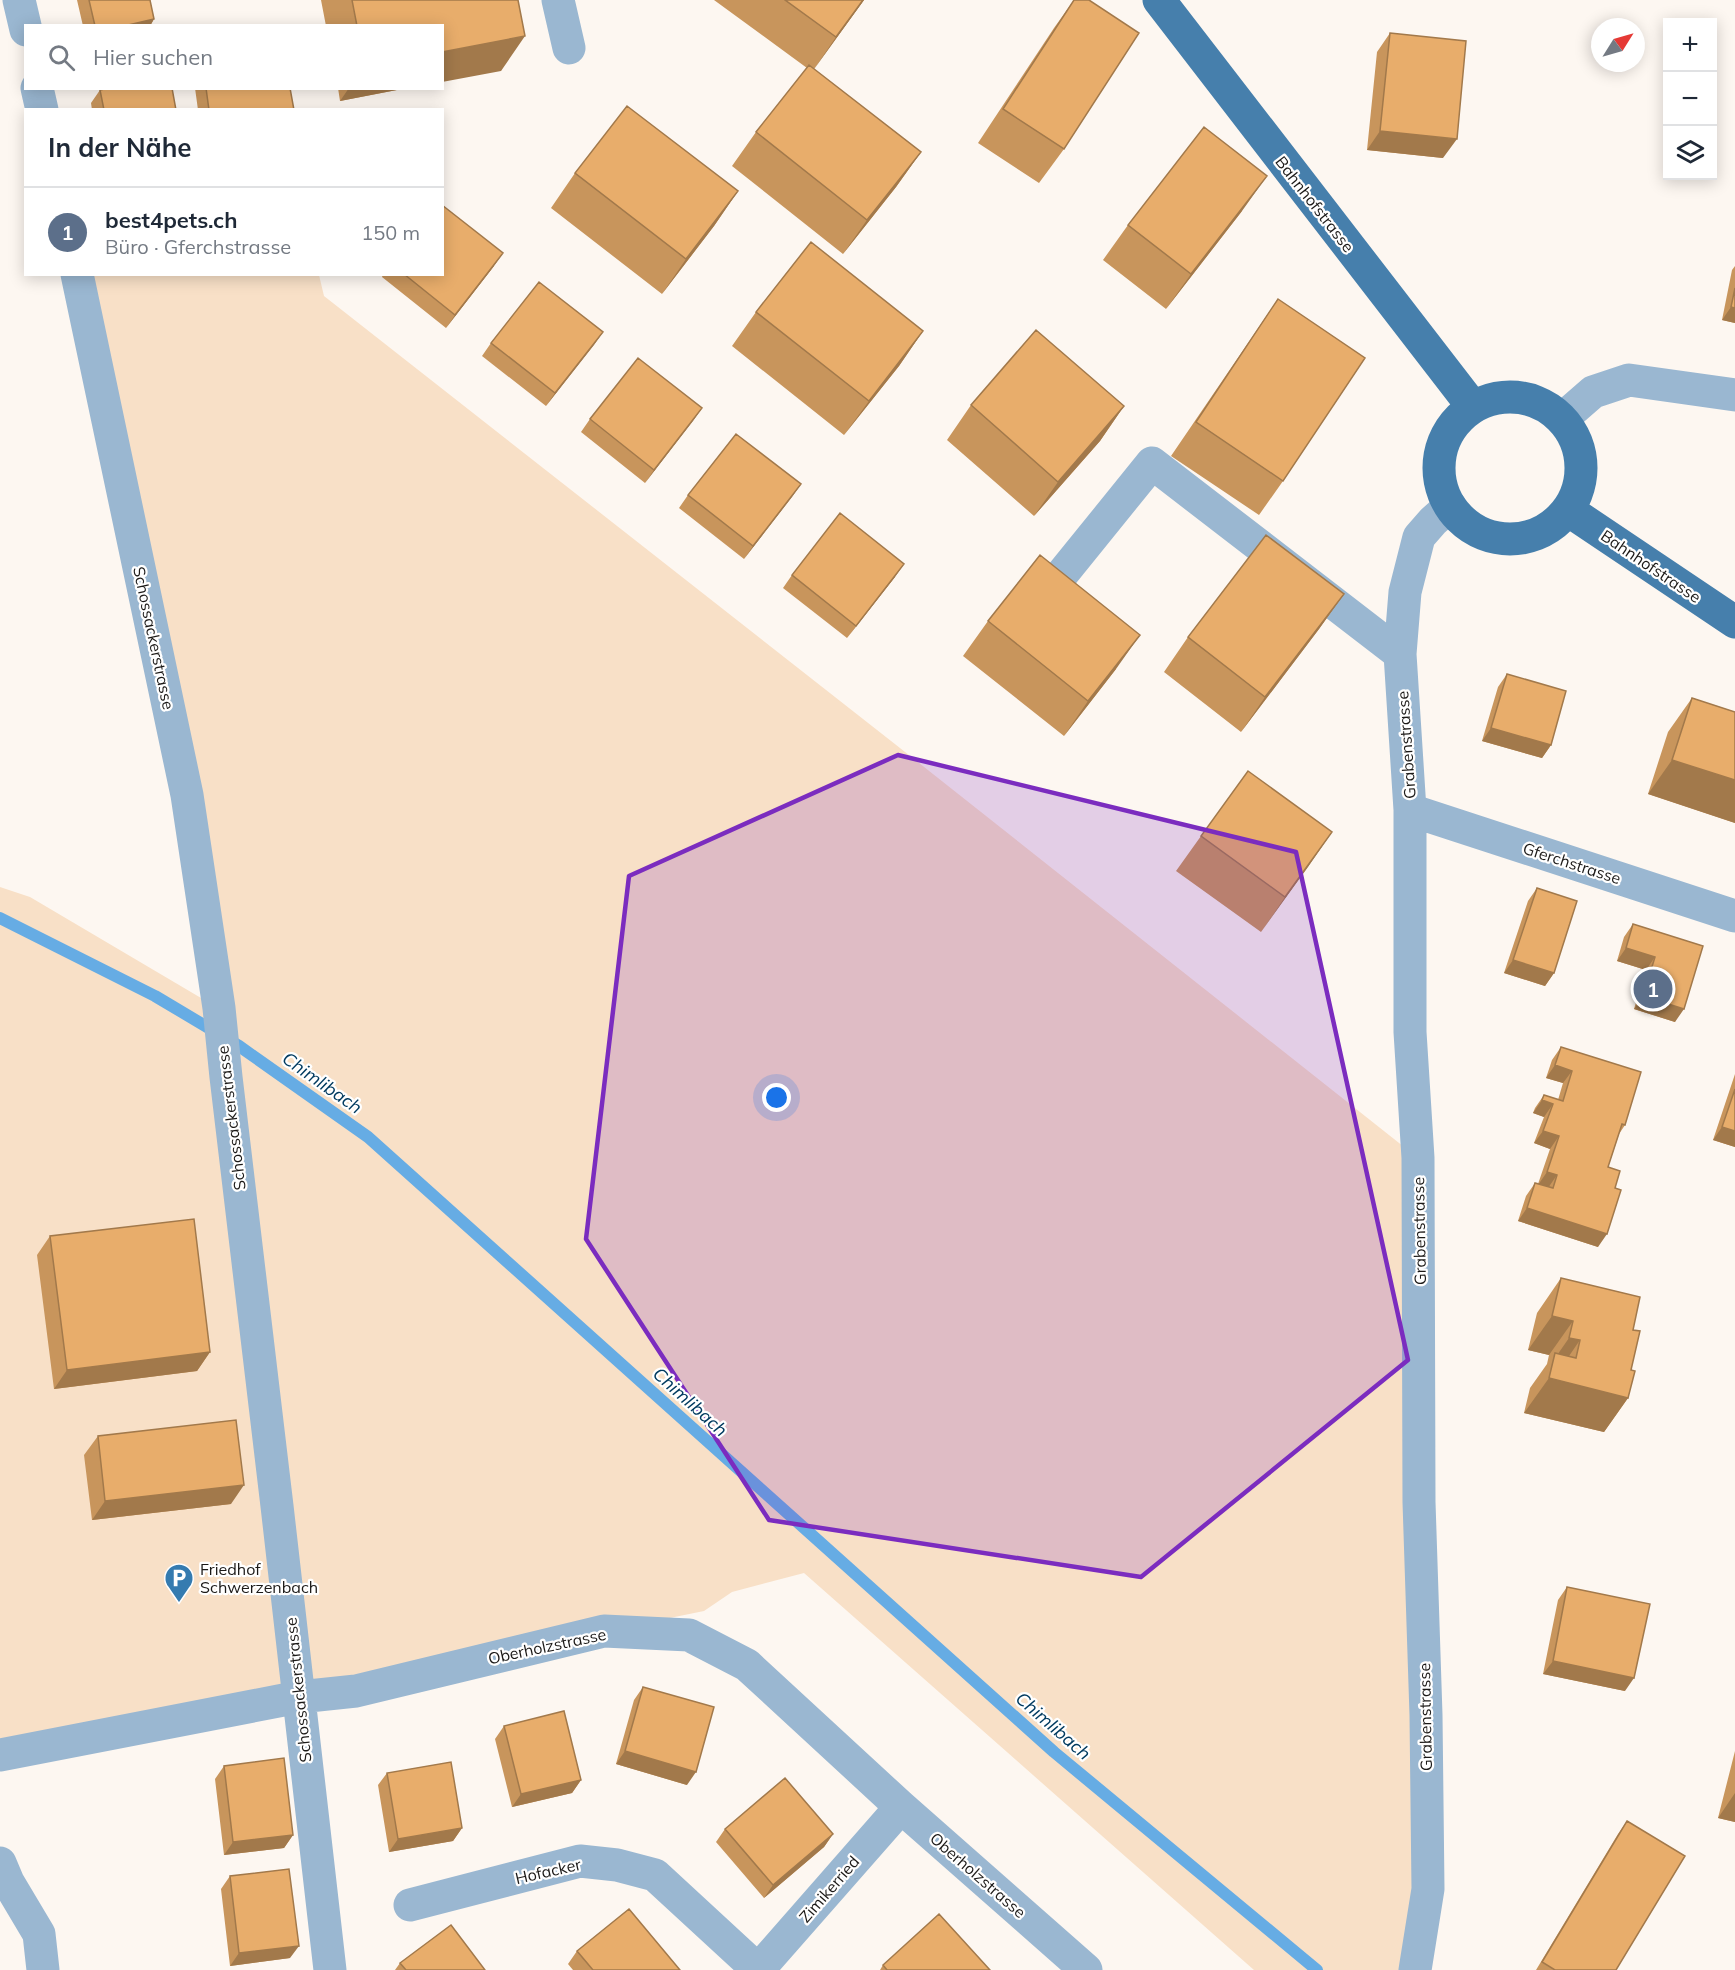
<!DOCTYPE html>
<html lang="de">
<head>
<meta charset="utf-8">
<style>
  :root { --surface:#fff; --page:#f2f2f3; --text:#1f2937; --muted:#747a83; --line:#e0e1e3; --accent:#357bb0 }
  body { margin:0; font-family:Mulish,sans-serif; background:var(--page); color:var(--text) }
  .controls { position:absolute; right:18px; top:18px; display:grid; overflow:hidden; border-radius:0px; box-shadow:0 3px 15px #0003 }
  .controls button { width:54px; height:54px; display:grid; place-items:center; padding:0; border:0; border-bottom:2px solid var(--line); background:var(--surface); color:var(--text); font:30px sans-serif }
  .compass { position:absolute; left:1591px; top:18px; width:54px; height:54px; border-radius:50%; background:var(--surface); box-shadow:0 3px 15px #0003; rotate:53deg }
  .you { position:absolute; left:777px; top:1098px; width:21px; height:21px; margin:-15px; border:4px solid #fff; border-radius:50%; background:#1a73e8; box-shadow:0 0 0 9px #1a73e833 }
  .badge { display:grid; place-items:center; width:39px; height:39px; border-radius:50%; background:var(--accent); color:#fff; font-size:20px; font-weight:700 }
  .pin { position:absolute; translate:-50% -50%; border:3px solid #fff; box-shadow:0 2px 6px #0006 }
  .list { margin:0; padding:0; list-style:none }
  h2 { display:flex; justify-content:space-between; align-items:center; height:78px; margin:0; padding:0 24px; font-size:26px }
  h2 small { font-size:20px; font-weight:400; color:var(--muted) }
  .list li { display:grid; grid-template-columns:39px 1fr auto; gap:18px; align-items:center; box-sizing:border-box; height:90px; padding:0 24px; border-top:2px solid var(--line) }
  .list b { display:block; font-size:22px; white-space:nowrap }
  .list p { margin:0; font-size:20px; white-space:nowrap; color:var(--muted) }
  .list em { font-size:20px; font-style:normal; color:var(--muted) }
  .icon { flex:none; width:33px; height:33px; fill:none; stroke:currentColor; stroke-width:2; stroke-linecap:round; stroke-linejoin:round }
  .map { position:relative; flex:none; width:1735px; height:1970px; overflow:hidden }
  .search { position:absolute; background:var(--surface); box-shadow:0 3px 15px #0003; left:24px; top:24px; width:420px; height:66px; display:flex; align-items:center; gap:15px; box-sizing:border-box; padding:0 21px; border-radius:0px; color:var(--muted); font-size:22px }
  .panel { position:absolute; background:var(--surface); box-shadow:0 3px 15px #0003; left:24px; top:108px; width:420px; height:168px; border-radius:0px }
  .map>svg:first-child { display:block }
  .green { fill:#f8e0c7 }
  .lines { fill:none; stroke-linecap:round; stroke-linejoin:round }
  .stream { stroke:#66ace4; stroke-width:12 }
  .minor { stroke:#9ab7d1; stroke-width:33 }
  .major { stroke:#467fac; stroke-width:33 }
  .wall { fill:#c8955c }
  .shaded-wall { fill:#a2794b }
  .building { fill:#e8ad6b; stroke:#a2794b; stroke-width:1.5 }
  .marked { fill:#7b2cbf; fill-opacity:0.2; stroke:#7b2cbf; stroke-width:4.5; stroke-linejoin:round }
  .labels { text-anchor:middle; stroke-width:4.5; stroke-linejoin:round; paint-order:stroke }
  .street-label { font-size:16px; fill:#1b1917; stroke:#fff }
  .poi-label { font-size:16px; fill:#1b1917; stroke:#fff; text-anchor:start }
  .water-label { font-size:18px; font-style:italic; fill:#023b60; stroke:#fff }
</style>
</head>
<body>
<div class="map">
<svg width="1735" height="1970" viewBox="0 0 1735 1970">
  <rect width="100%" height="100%" fill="#fdf7f1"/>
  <path class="green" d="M77 275H319L324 296 914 759 1418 1158 1415 1970H1254L804 1573 732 1592 704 1611 0 1755V887L30 897 218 1008Z"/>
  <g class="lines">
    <path class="stream" d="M0 918 155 996 239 1046 368 1137 1054 1752 1317 1970"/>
    <path class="minor" d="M19 0 26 30
      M558 0 569 48
      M37 88 42 110
      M77 274 187 795 219 1008 226 1077 277 1506 330 1970
      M1562 419 1593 392 1629 380 1735 395
      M1046 594 1152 463 1400 654
      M1410 810 1735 916
      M0 1755 299 1697 356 1691 604 1631 689 1635 747 1665 901 1807 1086 1970
      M0 1863 8 1882 39 1934 43 1970
      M410 1905 580 1861 617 1865 655 1875 758 1970 901 1807
      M1415 1970 1428 1889 1426 1715 1419 1502 1418 1158 1410 1032V810L1400 654 1405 592 1419 537 1433 521 1450 506"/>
    <path class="major" d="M1159 0 1473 407
      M1439 468a71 71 0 1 1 142 0a71 71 0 1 1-142 0Z
      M1568 510 1735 622"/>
  </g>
  <path class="wall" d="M77 0H150L154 19 150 26H83Z
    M321 0H518L501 71 442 26H326Z
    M714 0H864L814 69 921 152 896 187 843 254 732 166 756 132 807 68Z
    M1074 0 1064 149 1039 183 978 143 1054 28Z
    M1390 33 1443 158 1367 150 1377 52Z
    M195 88H290L294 110H198Z
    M338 88H407L340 101Z
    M100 90 176 110H92L91 103Z
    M575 173 738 191 714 226 662 294 551 208Z
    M1242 211 1166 309 1103 260 1128 225Z
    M494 266 446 328 382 277 383 274H442Z
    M1735 266V323L1722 320 1732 270Z
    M1278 299 1283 481 1259 515 1171 456Z
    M756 312 923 331 899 366 844 435 732 346Z
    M603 332 546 406 482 356 491 343Z
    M971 405 1124 406 1100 441 1034 516 947 440Z
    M702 408 645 483 581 432 590 419Z
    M801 484 744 559 679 508 688 495Z
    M792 575 895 577 847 638 783 588Z
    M1344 594 1319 629 1241 732 1164 672 1188 637Z
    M988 621 1116 669 1064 736 963 656Z
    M1507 674 1551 745 1542 758 1482 741 1498 687Z
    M1692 698 1735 712V823L1648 794 1668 732Z
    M1332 832 1261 932 1176 871 1201 836Z
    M1537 888 1554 973 1545 986 1504 973 1528 901Z
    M1633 924 1703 946 1675 1022 1634 1009 1646 970 1617 961 1624 937Z
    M1561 1047 1625 1125 1619 1134 1608 1167 1598 1247 1518 1221 1526 1196 1535 1183 1538 1184 1550 1149 1534 1143 1544 1117 1533 1113 1535 1108 1544 1095 1558 1100 1563 1083 1546 1078 1552 1060Z
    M1735 1074V1147L1713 1140Z
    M50 1236 210 1352 197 1371 54 1389 37 1255Z
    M1561 1278 1633 1330 1631 1370 1628 1398 1604 1432 1524 1413 1530 1388 1547 1364 1549 1355 1528 1350 1537 1313Z
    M98 1436 231 1504 92 1520 84 1455Z
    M1567 1587 1625 1691 1543 1674 1558 1600Z
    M643 1687 687 1785 616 1764 634 1700Z
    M504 1726 581 1780 572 1793 512 1807 495 1739Z
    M1735 1751V1822L1718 1818Z
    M224 1766 293 1835 284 1848 224 1855 215 1779Z
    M387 1773 462 1828 453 1841 389 1852 378 1785Z
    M1627 1821 1616 1970H1536L1618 1834Z
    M725 1829 833 1834 824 1847 764 1898 716 1842Z
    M230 1876 290 1958 230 1966 221 1889Z
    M577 1951 680 1970H573L568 1964Z
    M400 1963 485 1970H395Z
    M883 1965 990 1970H880Z"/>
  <path class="shaded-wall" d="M863 0H864L812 72 836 37Z
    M154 19 150 26H124Z
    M525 36 501 71 442 82V52Z
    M349 88H407L340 101Z
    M1380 131 1457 139 1443 158 1367 150Z
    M921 152 896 187 843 254 867 220Z
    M1267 176 1242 211 1166 309 1191 274Z
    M738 191 714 226 662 294 686 259Z
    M503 253 494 266 446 328 455 315Z
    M1731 307 1735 308V323L1722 320Z
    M923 331 899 366 844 435 869 401Z
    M603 332 594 345 546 406 555 393Z
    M1124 406 1100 441 1034 516 1058 482Z
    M702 408 693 421 645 483 654 470Z
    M801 484 792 497 744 559 753 546Z
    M904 564 895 577 847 638 856 626Z
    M1344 594 1319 629 1241 732 1265 697Z
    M1140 635 1116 669 1064 736 1088 701Z
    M1491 728 1551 745 1542 758 1482 741Z
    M1672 760 1735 780V823L1648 794Z
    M1332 832 1308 867 1261 932 1285 897Z
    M1626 948 1655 957 1646 970 1617 961Z
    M1513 960 1554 973 1545 986 1504 973Z
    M1643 996 1684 1009 1675 1022 1634 1009Z
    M1555 1065 1572 1071 1563 1083 1546 1078Z
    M1542 1100 1553 1104 1544 1117 1533 1113Z
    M1722 1127 1735 1131V1147L1713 1140Z
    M1543 1131 1559 1136 1550 1149 1534 1143Z
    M1547 1172 1557 1175 1548 1188 1538 1185Z
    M1527 1208 1607 1234 1598 1247 1518 1221Z
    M1552 1316 1573 1321 1549 1355 1528 1350Z
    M1569 1338 1580 1340 1556 1375 1553 1361Z
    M210 1352 197 1371 54 1389 67 1370Z
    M1549 1378 1628 1398 1604 1432 1524 1413Z
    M244 1485 231 1504 92 1520 105 1501Z
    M1553 1661 1634 1678 1625 1691 1543 1674Z
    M625 1751 696 1772 687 1785 616 1764Z
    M581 1780 572 1793 512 1807 521 1794Z
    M1735 1793V1822L1718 1818Z
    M462 1828 453 1841 389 1852 398 1839Z
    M833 1834 824 1847 764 1898 773 1885Z
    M293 1835 284 1848 224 1855 233 1842Z
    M299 1946 290 1958 230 1966 239 1953Z"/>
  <path class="building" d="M89 0H150L154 19 124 26H95Z
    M352 0H518L525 36 442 52V26H357Z
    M785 0H863L836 37Z
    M1074 0H1089L1139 33 1064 149 1003 109Z
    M1390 33 1466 41 1457 139 1380 131Z
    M809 65 921 152 867 220 756 132Z
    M109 88H172L176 110H104L100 90Z
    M206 88H290L294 110H209Z
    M627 106 738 191 686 259 575 173Z
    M1204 127 1267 176 1191 274 1128 225Z
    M442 205 503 253 455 315 404 274H442Z
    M811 242 923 331 869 401 756 312Z
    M539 282 603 332 555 393 491 343Z
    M1735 288V308L1731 307Z
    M1278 299 1365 358 1283 481 1196 422Z
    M1036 330 1124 406 1058 482 971 405Z
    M638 358 702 408 654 470 590 419Z
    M736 434 801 484 753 546 688 495Z
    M840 513 904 564 856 626 792 575Z
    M1266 535 1344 594 1265 697 1188 637Z
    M1040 555 1140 635 1088 701 988 621Z
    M1507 674 1566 691 1551 745 1491 728Z
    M1692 698 1735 712V780L1672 760Z
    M1248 771 1332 832 1285 897 1201 836Z
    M1537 888 1577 901 1554 973 1513 960Z
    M1633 924 1703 946 1684 1009 1643 996 1655 957 1626 948Z
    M1561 1047 1641 1072 1625 1125 1622 1124 1608 1167 1620 1171 1615 1188 1621 1190 1607 1234 1527 1208 1535 1183 1553 1188 1557 1175 1547 1172 1559 1136 1543 1131 1553 1104 1542 1100 1544 1095 1563 1101 1572 1071 1555 1065Z
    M1735 1089V1131L1722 1127Z
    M194 1219 210 1352 67 1370 50 1236Z
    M1561 1278 1640 1297 1633 1330 1640 1331 1631 1370 1635 1371 1628 1398 1549 1378 1555 1353 1576 1358 1580 1340 1569 1338 1573 1321 1552 1316Z
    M236 1420 244 1485 105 1501 98 1436Z
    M1567 1587 1650 1604 1634 1678 1553 1661Z
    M643 1687 714 1707 696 1772 625 1751Z
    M564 1711 581 1780 521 1794 504 1726Z
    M284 1758 293 1835 233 1842 224 1766Z
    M451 1762 462 1828 398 1839 387 1773Z
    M785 1778 833 1834 773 1885 725 1829Z
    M1627 1821 1685 1856 1616 1970H1555L1542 1962Z
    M289 1869 299 1946 239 1953 230 1876Z
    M629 1909 680 1970H593L577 1951Z
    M939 1914 990 1970H887L883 1965Z
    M451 1925 485 1970H406L400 1963Z"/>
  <path class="marked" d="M898 755 1296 852 1408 1360 1141 1577 769 1520 586 1239 629 876Z"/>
  <defs>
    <g id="parking-pin" transform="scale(1.5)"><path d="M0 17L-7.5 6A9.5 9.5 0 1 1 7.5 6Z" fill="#357bb0" stroke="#fff"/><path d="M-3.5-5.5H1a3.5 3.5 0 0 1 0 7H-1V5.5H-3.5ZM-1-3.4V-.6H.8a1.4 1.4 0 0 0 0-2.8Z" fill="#fff"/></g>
  </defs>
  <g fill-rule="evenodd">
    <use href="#parking-pin" x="179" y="1578"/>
  </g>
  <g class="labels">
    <g class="street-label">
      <text transform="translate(1315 204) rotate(52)" y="6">Bahnhofstrasse</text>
      <text transform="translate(1651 566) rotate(34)" y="6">Bahnhofstrasse</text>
      <text transform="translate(154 638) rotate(78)" y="6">Schossackerstrasse</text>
      <text transform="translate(1406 745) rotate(-94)" y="6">Grabenstrasse</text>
      <text transform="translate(1572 863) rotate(18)" y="6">Gferchstrasse</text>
      <text transform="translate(231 1118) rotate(-97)" y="6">Schossackerstrasse</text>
      <text transform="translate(1419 1231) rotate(-91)" y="6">Grabenstrasse</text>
      <text transform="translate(547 1646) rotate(-12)" y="6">Oberholzstrasse</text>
      <text transform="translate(298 1690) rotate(-96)" y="6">Schossackerstrasse</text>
      <text transform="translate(1425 1717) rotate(-91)" y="6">Grabenstrasse</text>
      <text transform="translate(548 1871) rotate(-13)" y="6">Hofacker</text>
      <text transform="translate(978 1875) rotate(41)" y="6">Oberholzstrasse</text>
      <text transform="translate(829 1889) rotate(-49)" y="6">Zimikerried</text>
    </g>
    <g class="poi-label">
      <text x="200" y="1575">Friedhof<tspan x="200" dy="18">Schwerzenbach</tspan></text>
    </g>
    <g class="water-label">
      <text transform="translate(322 1083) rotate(35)" y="6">Chimlibach</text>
      <text transform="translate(690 1402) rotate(42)" y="6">Chimlibach</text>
      <text transform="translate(1053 1726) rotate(41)" y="6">Chimlibach</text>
    </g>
  </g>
</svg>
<div class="controls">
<button>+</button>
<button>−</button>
<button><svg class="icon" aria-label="layers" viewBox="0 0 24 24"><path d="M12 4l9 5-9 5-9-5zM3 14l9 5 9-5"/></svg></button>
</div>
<svg class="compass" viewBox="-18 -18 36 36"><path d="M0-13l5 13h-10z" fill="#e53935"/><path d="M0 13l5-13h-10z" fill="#747a83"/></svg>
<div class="you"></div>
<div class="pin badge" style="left:1653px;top:989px;background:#5c6f8a">1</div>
<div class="search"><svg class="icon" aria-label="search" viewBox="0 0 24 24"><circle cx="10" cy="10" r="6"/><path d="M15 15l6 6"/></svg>Hier suchen</div>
<section class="panel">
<h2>In der Nähe<small></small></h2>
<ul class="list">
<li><span class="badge" style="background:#5c6f8a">1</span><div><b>best4pets.ch</b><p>Büro · Gferchstrasse</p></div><em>150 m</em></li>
</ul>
</section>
</div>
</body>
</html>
